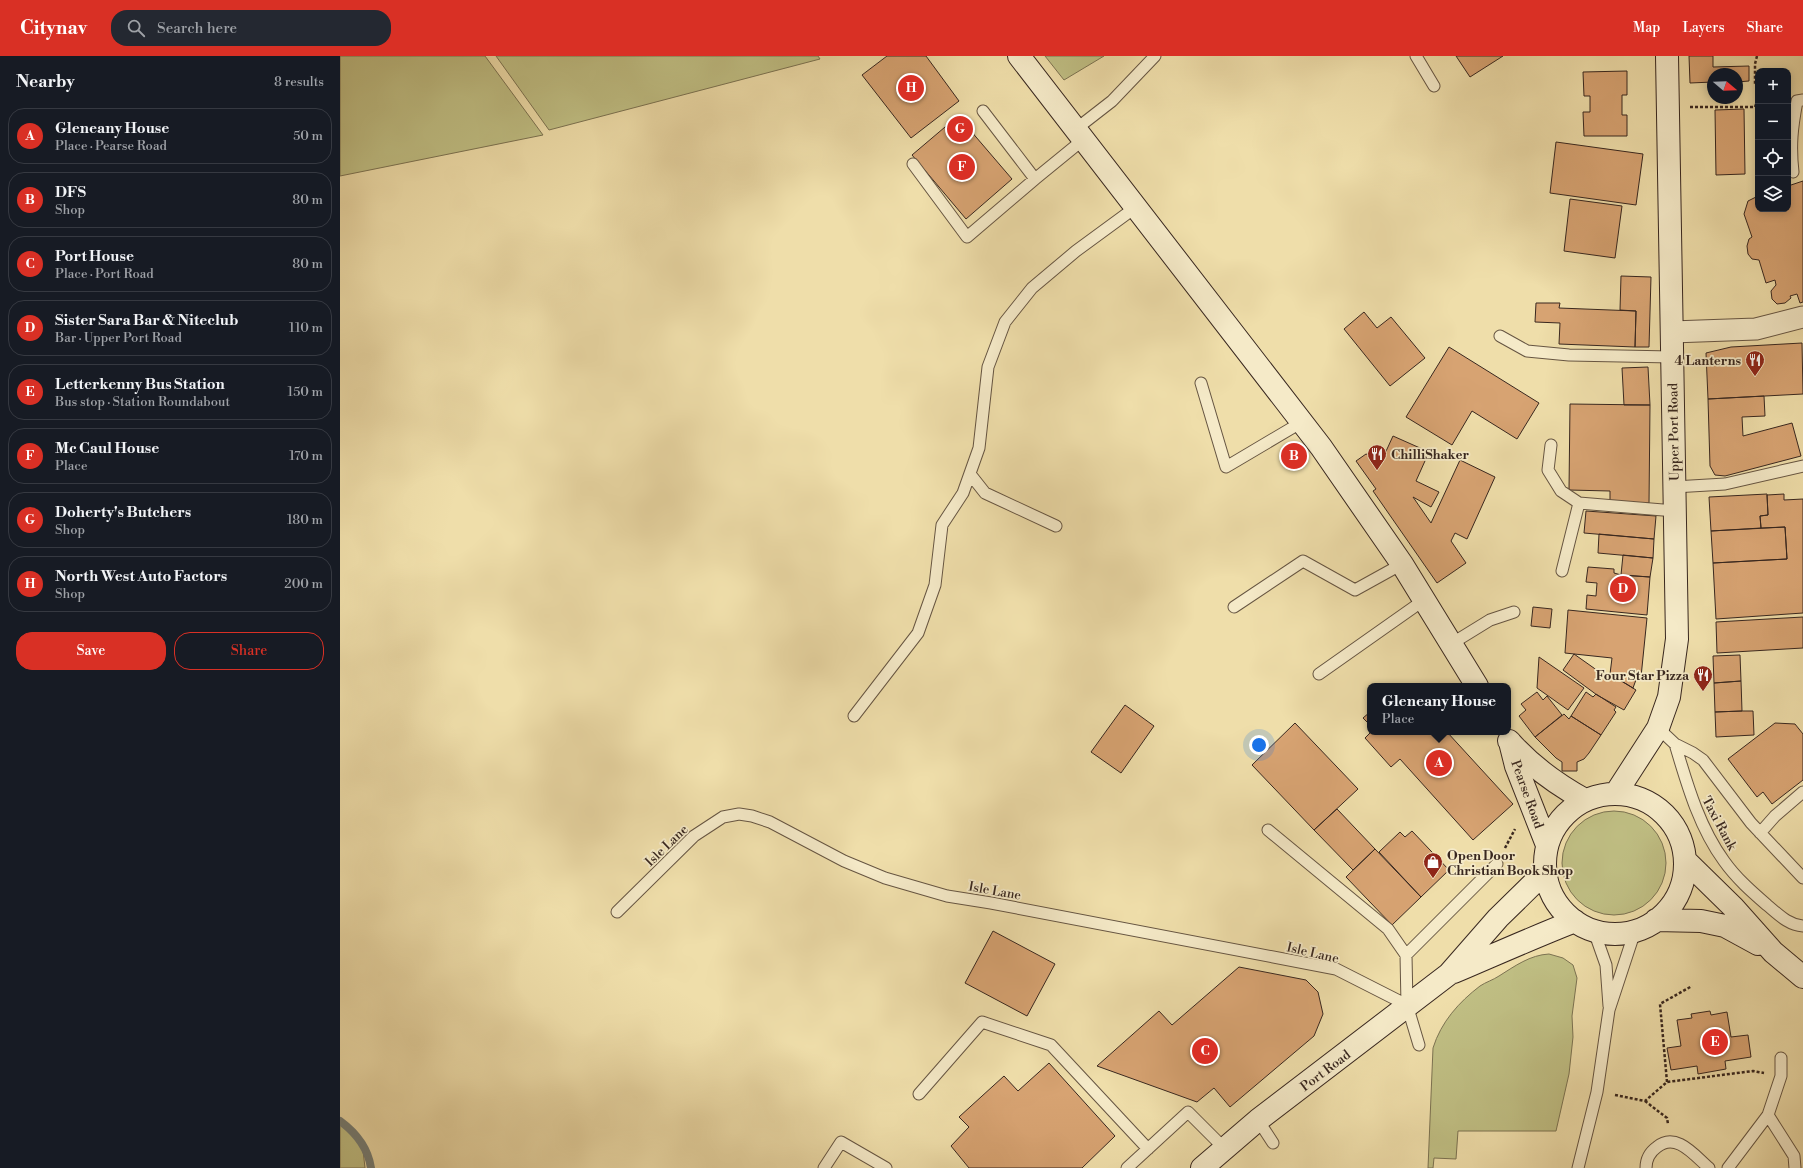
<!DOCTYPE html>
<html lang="en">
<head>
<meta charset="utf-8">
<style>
  :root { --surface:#171b24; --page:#242831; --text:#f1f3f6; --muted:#9ea1a6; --line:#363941; --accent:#d93025 }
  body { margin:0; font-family:"Libre Bodoni",serif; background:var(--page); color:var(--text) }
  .controls { position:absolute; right:12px; top:12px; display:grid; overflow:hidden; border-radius:8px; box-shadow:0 2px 10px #0003 }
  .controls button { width:36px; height:36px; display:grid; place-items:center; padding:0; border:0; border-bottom:1px solid var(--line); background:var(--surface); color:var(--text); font:20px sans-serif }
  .compass { position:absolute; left:1367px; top:12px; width:36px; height:36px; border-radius:50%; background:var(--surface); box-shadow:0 2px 10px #0003; rotate:109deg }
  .you { position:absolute; left:919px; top:689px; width:14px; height:14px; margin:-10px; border:3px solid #fff; border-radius:50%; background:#1a73e8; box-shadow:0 0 0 6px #1a73e833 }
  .badge { display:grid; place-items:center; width:26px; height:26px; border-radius:50%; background:var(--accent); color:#fff; font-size:13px; font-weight:700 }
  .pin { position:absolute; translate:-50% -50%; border:2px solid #fff; box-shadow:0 1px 4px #0006 }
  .popup { position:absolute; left:1027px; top:627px; width:144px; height:52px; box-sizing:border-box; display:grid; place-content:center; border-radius:8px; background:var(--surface); filter:drop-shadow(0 1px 3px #0005); font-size:13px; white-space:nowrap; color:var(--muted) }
  .popup b { font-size:15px; color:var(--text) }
  .popup::after { content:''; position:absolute; left:50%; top:100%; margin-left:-8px; border:8px solid transparent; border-top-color:var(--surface) }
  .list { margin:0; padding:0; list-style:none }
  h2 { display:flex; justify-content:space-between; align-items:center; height:52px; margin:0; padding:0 16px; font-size:17px }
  h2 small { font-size:13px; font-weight:400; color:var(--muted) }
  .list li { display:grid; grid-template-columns:26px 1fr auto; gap:12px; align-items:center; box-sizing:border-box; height:56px; margin:0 8px 8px; padding:0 8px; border:1px solid var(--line); border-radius:16px }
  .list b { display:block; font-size:15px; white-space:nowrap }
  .list p { margin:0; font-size:13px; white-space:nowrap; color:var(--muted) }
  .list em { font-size:13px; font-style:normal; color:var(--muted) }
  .actions { display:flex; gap:8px; padding:12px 16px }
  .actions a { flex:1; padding:9px 0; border:1px solid var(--accent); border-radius:16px; text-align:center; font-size:14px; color:var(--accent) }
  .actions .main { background:var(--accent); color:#fff }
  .icon { flex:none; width:22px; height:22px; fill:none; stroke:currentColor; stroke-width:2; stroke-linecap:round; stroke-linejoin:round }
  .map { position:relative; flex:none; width:1463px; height:1112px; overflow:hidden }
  header { display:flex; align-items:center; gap:24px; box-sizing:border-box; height:56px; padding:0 20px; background:var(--accent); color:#fff }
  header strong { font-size:19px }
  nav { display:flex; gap:22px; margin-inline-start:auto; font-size:14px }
  .search { width:280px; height:36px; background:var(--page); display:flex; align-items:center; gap:10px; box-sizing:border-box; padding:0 14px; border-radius:16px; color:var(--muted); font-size:15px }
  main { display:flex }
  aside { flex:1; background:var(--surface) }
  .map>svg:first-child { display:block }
  .green { fill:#c0bf84; stroke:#7c7352 }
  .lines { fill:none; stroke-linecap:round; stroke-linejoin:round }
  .stream { stroke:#767f78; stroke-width:8 }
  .building { fill:#d7a372; stroke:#38271f }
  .lane-casing { stroke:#665542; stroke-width:13 }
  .street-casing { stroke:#665542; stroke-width:23 }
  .secondary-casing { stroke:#38271f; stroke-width:24 }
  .path { stroke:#38271f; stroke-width:2.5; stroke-dasharray:3 2; stroke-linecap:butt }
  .lane { stroke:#f5eac8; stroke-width:11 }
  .street { stroke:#f5eac8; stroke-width:21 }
  .secondary { stroke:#f5eac8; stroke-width:22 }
  .labels { text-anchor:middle; stroke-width:3.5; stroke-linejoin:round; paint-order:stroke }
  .poi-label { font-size:13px; font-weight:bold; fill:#38271f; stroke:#f5eac8; text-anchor:end }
  .street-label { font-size:13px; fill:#38271f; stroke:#f5eac8 }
</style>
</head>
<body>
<header>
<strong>Citynav</strong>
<div class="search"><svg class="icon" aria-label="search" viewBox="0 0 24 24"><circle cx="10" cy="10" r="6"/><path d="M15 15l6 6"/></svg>Search here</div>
<nav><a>Map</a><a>Layers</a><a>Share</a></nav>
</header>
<main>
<aside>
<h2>Nearby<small>8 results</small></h2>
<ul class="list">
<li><span class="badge">A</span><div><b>Gleneany House</b><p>Place · Pearse Road</p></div><em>50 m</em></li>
<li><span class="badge">B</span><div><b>DFS</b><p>Shop</p></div><em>80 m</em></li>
<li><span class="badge">C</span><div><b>Port House</b><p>Place · Port Road</p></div><em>80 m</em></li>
<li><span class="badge">D</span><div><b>Sister Sara Bar &amp; Niteclub</b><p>Bar · Upper Port Road</p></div><em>110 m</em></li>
<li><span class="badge">E</span><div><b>Letterkenny Bus Station</b><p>Bus stop · Station Roundabout</p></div><em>150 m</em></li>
<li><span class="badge">F</span><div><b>Mc Caul House</b><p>Place</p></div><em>170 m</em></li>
<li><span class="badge">G</span><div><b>Doherty's Butchers</b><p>Shop</p></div><em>180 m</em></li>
<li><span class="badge">H</span><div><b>North West Auto Factors</b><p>Shop</p></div><em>200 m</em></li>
</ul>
<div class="actions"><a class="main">Save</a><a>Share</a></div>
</aside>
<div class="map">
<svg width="1463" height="1112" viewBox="0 0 1463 1112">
  <rect width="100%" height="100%" fill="#efdeaa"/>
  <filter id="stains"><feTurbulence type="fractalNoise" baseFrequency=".005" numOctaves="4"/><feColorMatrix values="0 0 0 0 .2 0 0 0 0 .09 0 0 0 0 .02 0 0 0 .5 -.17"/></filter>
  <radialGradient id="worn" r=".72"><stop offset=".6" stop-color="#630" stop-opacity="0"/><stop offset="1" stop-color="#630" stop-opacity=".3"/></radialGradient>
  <path class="green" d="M0 0H145L203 79 0 120Z
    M156 0H478L480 3 209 74Z
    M705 0H764L724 24Z
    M1222 807a52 52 0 1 1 104 0a52 52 0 1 1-104 0Z
    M1209 898 1223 902 1233 909 1237 922 1232 960 1233 981 1229 1018 1216 1075H1118L1116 1103 1094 1102 1093 1112H1088L1093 992C1101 966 1119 946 1140 930 1146 926 1153 924 1159 920 1175 910 1190 899 1209 898Z
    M0 1068 22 1085 25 1112H0Z"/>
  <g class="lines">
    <path class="stream" d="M0 1065C15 1076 28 1092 31 1112"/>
  </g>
  <path class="building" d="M547 0H586L619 45 571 82 522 19Z
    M1116 0H1163L1130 21Z
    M1349 0H1373V11L1409 10V25L1397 26V18H1373V26L1350 27Z
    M1287 15V39H1282V59H1287V80H1244L1243 56H1250V40H1244L1243 16Z
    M1404 53 1405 118 1376 119 1375 54Z
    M618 60 672 123 626 163 572 99Z
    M1216 86 1303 98 1296 149 1210 137Z
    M1463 125V246L1460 247 1457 238 1450 240 1451 242 1445 247 1437 248 1432 243 1431 235 1436 229 1435 224 1426 227 1419 204 1412 203 1408 198 1407 190 1409 183 1412 181 1404 158 1408 145 1418 140V153H1448V130Z
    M1230 143 1282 150 1275 202 1224 195Z
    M1281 220 1311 221 1309 291H1295L1296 255 1280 254Z
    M1196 247H1220L1219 252 1296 255 1295 291 1219 288 1220 267 1195 266Z
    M1024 256 1037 272 1051 261 1085 302 1050 330 1004 273Z
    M1462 287 1463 338 1368 343 1366 297 1391 291Z
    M1109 291 1199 347 1177 383 1132 355 1112 389 1066 361Z
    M1308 311 1310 349H1284L1282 312Z
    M1424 340 1425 360 1402 361 1403 380 1452 367 1461 400 1385 420 1375 419 1370 410 1368 343Z
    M1230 348 1310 349 1309 447 1270 446V435L1229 434Z
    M1053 380 1089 396 1076 425 1099 436 1091 451 1073 441 1091 467 1120 404 1155 421 1127 483 1115 477 1111 485 1126 507 1097 527 1033 435 1036 433 1016 405 1026 398 1042 404Z
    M1427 438 1428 459 1420 460 1421 472 1371 475 1369 441Z
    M1444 438V444L1463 443V557L1376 563 1373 507 1447 503 1445 471 1421 472 1420 460 1428 459 1427 439Z
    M1246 455 1316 460 1314 483 1244 477Z
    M1445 471 1447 503 1373 507 1371 475Z
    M1259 478 1314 483 1313 502 1258 497Z
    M1283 499 1313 502 1310 521 1281 519Z
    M1248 511 1274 513V517L1281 519 1310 521 1307 559 1246 553 1247 539 1256 540 1257 527 1246 526Z
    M1193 551 1212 553 1210 572 1191 570Z
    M1228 554 1307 562 1301 621H1297L1293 632 1270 618 1272 602 1225 597Z
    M1463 561V592L1377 597 1376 566Z
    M1234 598 1268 622 1270 618 1296 634 1284 654 1257 639 1223 614Z
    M1400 599 1401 625 1374 627 1373 600Z
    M1199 601 1244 632 1228 654 1197 632Z
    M1401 625 1402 655 1375 656 1374 627Z
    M1197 636 1203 644 1207 640 1222 659 1195 681 1179 660 1186 654 1181 648Z
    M1246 636 1253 641 1256 638 1276 651 1274 654 1276 656 1261 679 1231 660Z
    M785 649 814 670 781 717 751 696Z
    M1402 655H1413L1414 679 1376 681 1375 656Z
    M1030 656V669L1023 662Z
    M1224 658 1229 663 1231 660 1261 679 1249 697 1244 703 1237 706V715H1222V706L1216 702 1195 681Z
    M955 667 1018 733 974 774 912 709Z
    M1435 667 1455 668 1463 678V724L1432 748 1423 736 1417 741 1388 703Z
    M1031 676H1107L1173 748 1133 784 1060 703 1051 711 1025 682Z
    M997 753 1035 793 1013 814 974 774Z
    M1072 775 1109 814 1081 841 1039 796 1060 776 1065 781Z
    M1035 793 1081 841 1052 869 1006 821Z
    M653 875 715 908 687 960 625 927Z
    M899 911 966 924 978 936 983 958 974 980 890 1051 874 1032 857 1046 757 1010 819 955 832 969Z
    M1370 955 1371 959 1387 956 1391 981 1408 979 1411 1001 1385 1005 1386 1013 1358 1018 1357 1010 1331 1014 1327 992 1341 990 1337 964 1352 962 1351 958Z
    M709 1007 775 1080 742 1112H629L611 1090 629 1071 619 1061 664 1020 678 1035Z"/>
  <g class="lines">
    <g class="lane-casing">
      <path id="lane" d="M1076 0 1094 30
        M643 55 695 123 744 83
        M736 73 772 45 815 0
        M573 108 627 181 695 123
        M1453 116C1450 89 1452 72 1457 45L1463 44
        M1160 280 1187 295 1229 299 1332 301
        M861 327 886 411 962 366
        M1211 389 1208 414 1221 435 1239 447 1335 455
        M630 418 645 437 716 470
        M1334 431 1385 428 1463 410
        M1222 515 1239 447
        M894 551 963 505 1015 534 1062 508
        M1111 588 1150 564 1174 556
        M979 618 1084 544
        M514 660 578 577 595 529 602 469 623 437 639 392 648 311 665 266 692 232 736 195 796 151
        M1318 672 1335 688 1353 697 1363 704 1411 767 1463 822
        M1335 688C1347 728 1359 771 1384 805 1396 822 1412 836 1427 849 1438 858 1448 869 1463 870
        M928 774 1048 873 1066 899
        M1420 777 1435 760 1463 736
        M277 856 354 780 383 761 399 758 412 760 430 766 504 805 545 822 607 840 651 847 996 913 1067 949
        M1254 875 1266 909 1269 950
        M1079 989 1067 949 1066 899 1157 808
        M579 1038 642 966 711 989 808 1093
        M1428 1059 1454 1100 1455 1112
        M918 1064 933 1087
        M484 1112 501 1086 546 1112
        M787 1112 848 1056 884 1092
        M1238 1112 1257 1036 1269 954 1295 875
        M1306 1112C1306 1103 1310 1096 1317 1091 1336 1075 1355 1100 1369 1112
        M1388 1112 1428 1059 1441 1020V1002"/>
    </g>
    <g class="street-casing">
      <path id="street" d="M1332 276 1416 273 1463 261"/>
    </g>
    <g class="secondary-casing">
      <path id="secondary" d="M679 0 981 391 1062 508 1137 630
        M1169 685C1190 709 1216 728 1245 744
        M1170 686 1176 710 1207 789
        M1276 737 1318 672 1329 641 1337 583 1327 0
        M1205 808a70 70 0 1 1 140 0a70 70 0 1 1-140 0Z
        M1345 804 1393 851 1433 896 1463 921
        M1316 864 1361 865 1385 870 1418 888
        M1114 916C1154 899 1194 881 1235 865
        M862 1112 918 1064 1109 918 1158 862 1205 816"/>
    </g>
    <path class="path" d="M1417 0 1415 8V28L1418 31
      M1350 51H1415L1418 43
      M1165 792 1175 773
      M1327 1026 1320 948 1352 930
      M1275 1039 1305 1045 1327 1026 1413 1015 1424 1017
      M1305 1045 1327 1062 1328 1068"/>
    <use href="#lane" class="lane"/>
    <use href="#street" class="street"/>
    <use href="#secondary" class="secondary"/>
  </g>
  <defs>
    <g id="restaurant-pin" transform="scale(1)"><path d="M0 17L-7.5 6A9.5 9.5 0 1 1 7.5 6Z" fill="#8f2418" stroke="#f5eac8"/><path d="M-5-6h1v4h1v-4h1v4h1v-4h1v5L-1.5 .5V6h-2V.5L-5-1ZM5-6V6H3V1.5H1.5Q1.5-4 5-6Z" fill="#fff"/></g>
    <g id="shop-pin" transform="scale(1)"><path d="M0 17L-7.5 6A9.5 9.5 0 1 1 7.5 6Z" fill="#8f2418" stroke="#f5eac8"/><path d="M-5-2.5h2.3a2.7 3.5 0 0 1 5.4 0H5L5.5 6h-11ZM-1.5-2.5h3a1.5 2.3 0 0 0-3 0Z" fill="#fff"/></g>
  </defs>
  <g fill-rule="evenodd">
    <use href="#restaurant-pin" x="1415" y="304"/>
    <use href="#restaurant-pin" x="1037" y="398"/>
    <use href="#restaurant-pin" x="1363" y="619"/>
    <use href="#shop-pin" x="1093" y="806"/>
  </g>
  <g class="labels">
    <g class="poi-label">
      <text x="1401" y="309">4 Lanterns</text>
      <text x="1051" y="403" text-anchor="start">ChilliShaker</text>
      <text x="1349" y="624">Four Star Pizza</text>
      <text x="1107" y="804" text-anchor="start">Open Door<tspan x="1107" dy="15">Christian Book Shop</tspan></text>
    </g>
    <g class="street-label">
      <text transform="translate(1333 376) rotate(-91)" y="5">Upper Port Road</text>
      <text transform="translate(1188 738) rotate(70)" y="5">Pearse Road</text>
      <text transform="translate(1380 767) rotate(62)" y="5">Taxi Rank</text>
      <text transform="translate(326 789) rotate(-44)" y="5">Isle Lane</text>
      <text transform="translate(655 834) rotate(10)" y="5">Isle Lane</text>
      <text transform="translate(973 896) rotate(13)" y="5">Isle Lane</text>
      <text transform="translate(985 1014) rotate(-37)" y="5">Port Road</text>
    </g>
  </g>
  <rect width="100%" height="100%" filter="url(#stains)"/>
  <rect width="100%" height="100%" fill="url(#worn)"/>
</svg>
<div class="controls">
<button>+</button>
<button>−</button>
<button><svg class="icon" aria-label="locate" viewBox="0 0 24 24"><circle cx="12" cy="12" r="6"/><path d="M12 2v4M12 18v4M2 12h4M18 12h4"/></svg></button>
<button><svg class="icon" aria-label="layers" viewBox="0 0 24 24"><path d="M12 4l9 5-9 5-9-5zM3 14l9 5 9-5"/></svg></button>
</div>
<svg class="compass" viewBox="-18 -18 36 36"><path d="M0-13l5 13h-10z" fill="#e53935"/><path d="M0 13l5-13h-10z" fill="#9ea1a6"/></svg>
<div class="you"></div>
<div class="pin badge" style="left:1099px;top:707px">A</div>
<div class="popup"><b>Gleneany House</b>Place</div>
<div class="pin badge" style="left:954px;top:400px">B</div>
<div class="pin badge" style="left:865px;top:995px">C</div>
<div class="pin badge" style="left:1283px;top:533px">D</div>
<div class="pin badge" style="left:1375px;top:986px">E</div>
<div class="pin badge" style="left:622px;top:111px">F</div>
<div class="pin badge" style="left:620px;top:73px">G</div>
<div class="pin badge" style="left:571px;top:32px">H</div>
</div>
</main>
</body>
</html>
